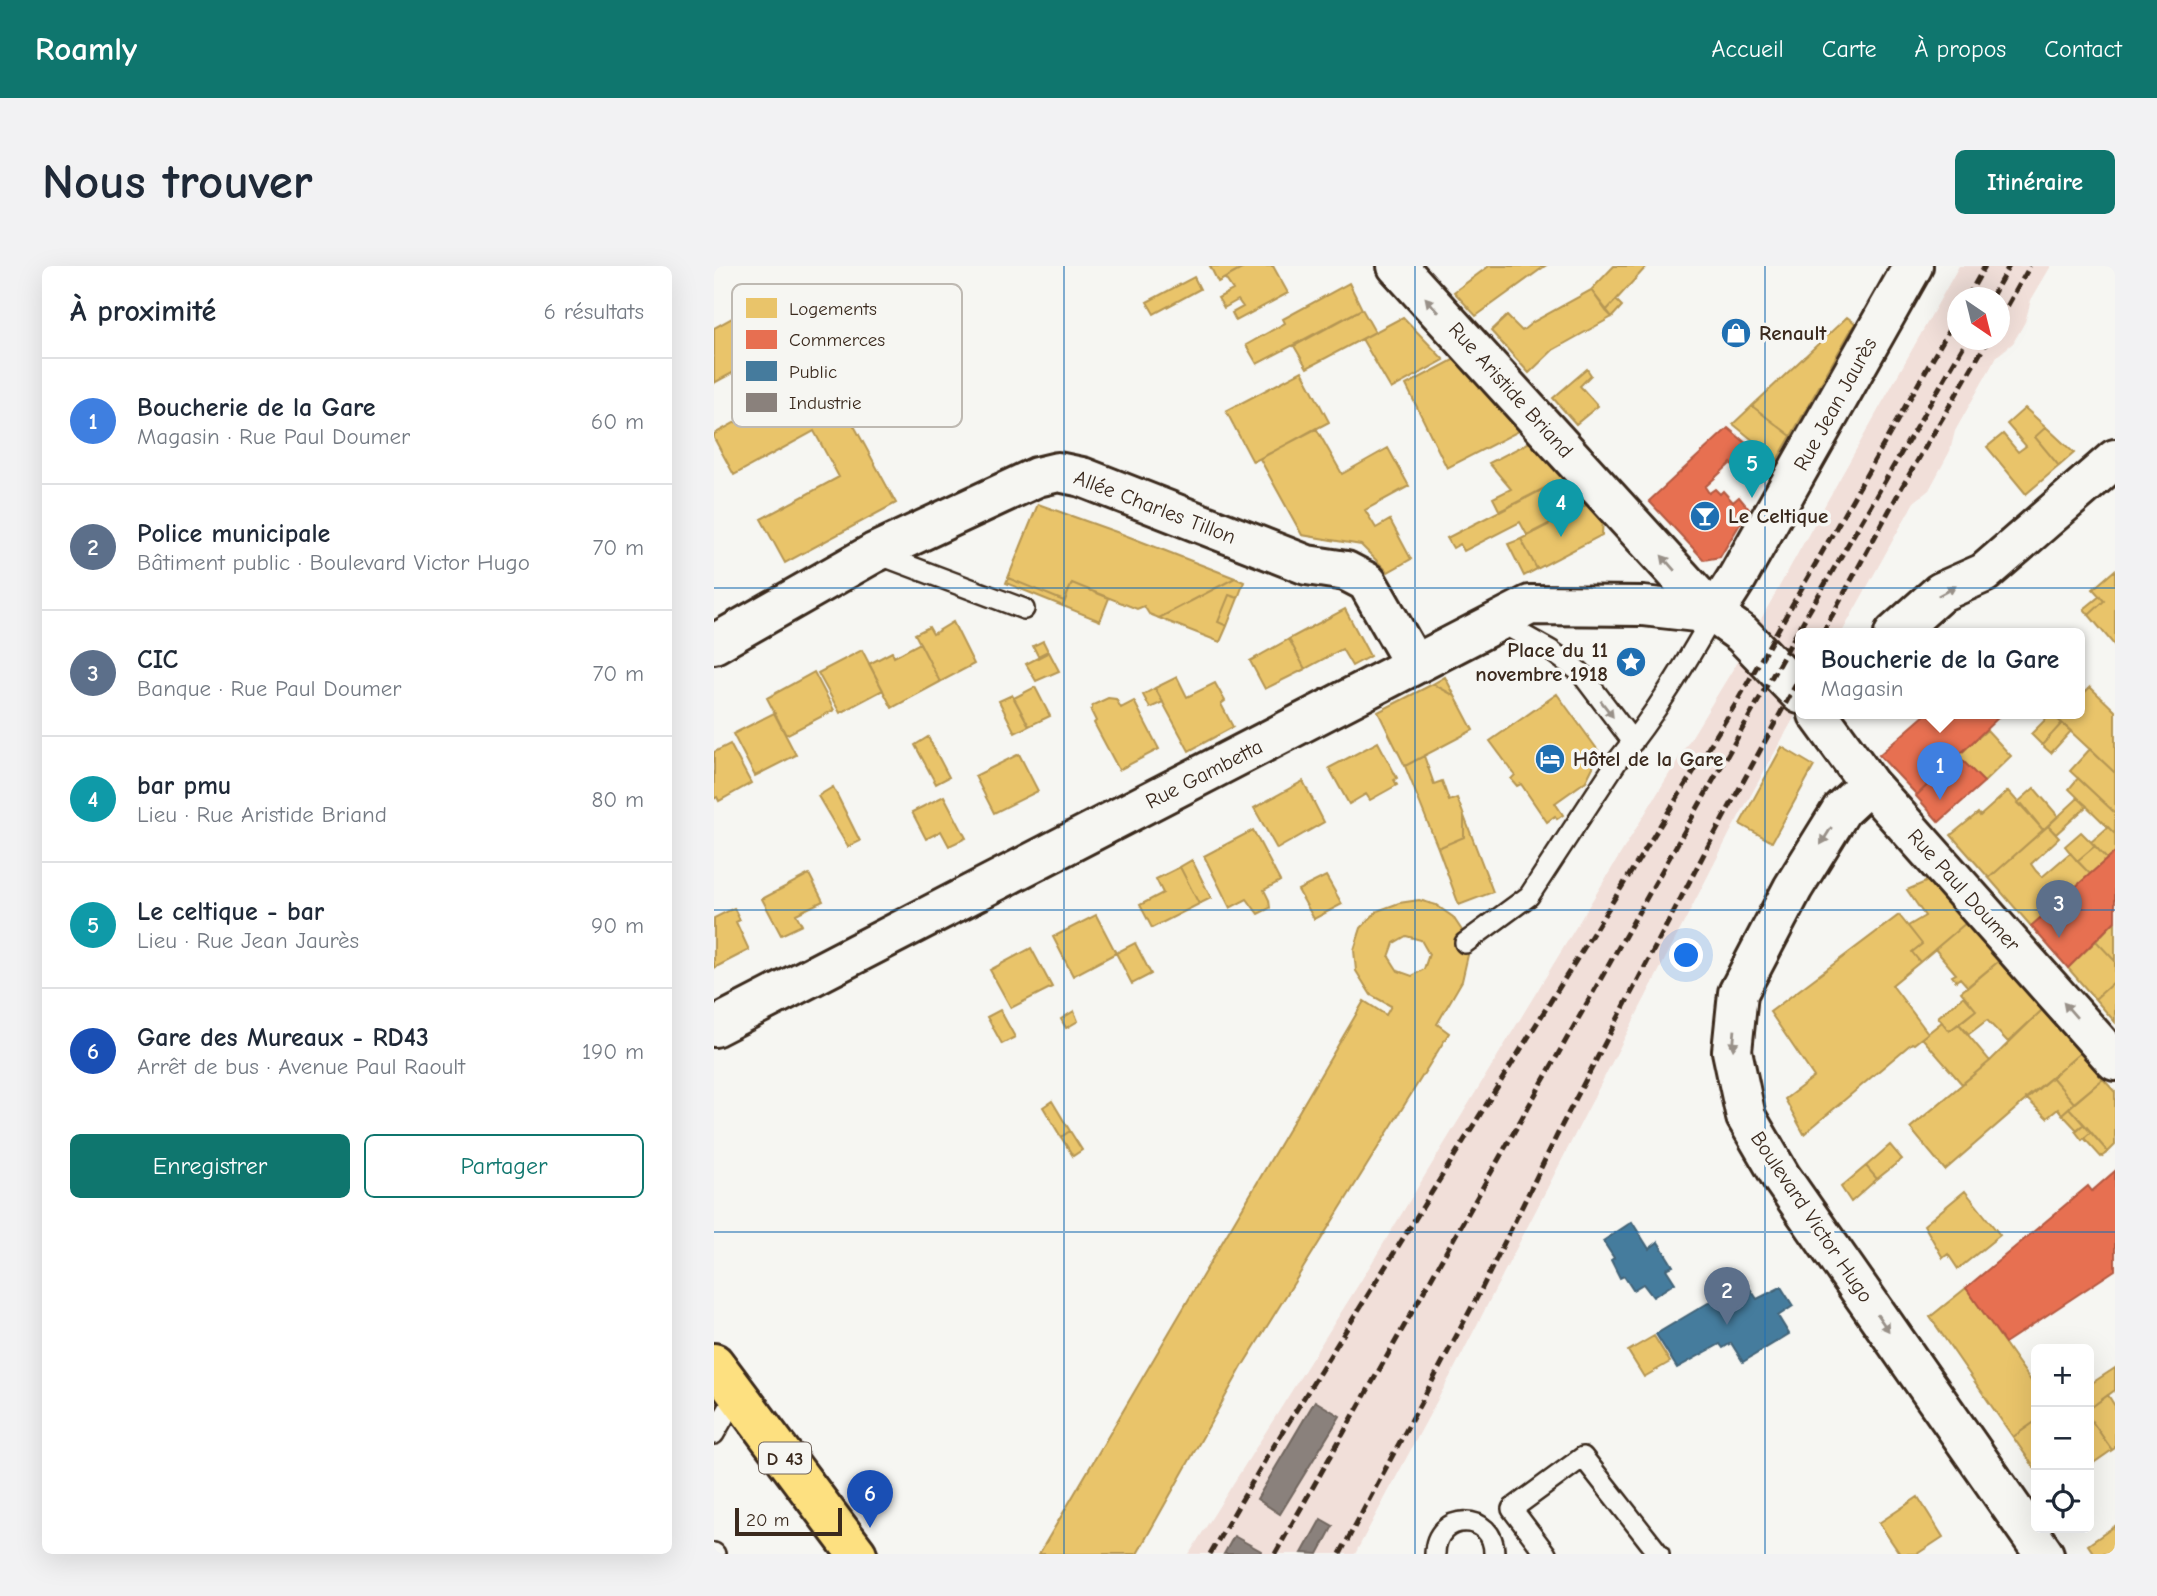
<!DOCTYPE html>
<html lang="fr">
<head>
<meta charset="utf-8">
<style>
  :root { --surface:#fff; --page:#f2f2f3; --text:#1f2937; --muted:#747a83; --line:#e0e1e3; --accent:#0f766e }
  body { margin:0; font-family:"Comic Neue",sans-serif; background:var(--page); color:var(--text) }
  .controls { position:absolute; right:21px; bottom:21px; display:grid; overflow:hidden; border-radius:10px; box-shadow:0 7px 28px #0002 }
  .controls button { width:63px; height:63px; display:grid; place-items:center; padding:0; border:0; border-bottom:2px solid var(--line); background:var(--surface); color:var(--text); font:35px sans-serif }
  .compass { position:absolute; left:1233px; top:21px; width:63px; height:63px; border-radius:50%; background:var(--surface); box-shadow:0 7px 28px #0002; rotate:145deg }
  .scale { position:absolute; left:21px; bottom:18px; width:107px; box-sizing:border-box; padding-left:7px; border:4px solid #3b2a1e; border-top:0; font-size:19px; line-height:24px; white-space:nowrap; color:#3b2a1e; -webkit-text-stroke:5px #f6f6f2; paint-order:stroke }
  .you { position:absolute; left:973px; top:690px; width:24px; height:24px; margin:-18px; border:5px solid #fff; border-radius:50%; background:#1a73e8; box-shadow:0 0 0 10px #1a73e833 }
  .badge { display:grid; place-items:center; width:46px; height:46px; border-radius:50%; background:var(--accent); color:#fff; font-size:23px; font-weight:700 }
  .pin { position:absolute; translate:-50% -58px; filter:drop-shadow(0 2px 4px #0008) }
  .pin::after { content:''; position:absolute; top:37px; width:24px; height:21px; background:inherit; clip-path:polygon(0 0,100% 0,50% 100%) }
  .popup { position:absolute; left:1081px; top:362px; width:290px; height:91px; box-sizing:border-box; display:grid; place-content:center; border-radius:10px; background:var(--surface); filter:drop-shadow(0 2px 5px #0005); font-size:23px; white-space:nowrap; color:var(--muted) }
  .popup b { font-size:26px; color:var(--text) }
  .popup::after { content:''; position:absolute; left:50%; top:100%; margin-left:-14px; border:14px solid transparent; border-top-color:var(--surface) }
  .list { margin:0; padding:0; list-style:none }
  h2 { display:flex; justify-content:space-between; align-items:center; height:91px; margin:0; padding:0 28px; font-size:30px }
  h2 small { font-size:23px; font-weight:400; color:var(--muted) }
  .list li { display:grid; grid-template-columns:46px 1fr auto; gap:21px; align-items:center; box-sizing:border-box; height:126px; padding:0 28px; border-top:2px solid var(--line) }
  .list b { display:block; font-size:26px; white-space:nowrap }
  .list p { margin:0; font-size:23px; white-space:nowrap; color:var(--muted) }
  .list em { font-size:23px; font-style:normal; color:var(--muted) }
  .actions { display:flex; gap:14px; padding:21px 28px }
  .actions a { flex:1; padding:16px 0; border:2px solid var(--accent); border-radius:10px; text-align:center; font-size:24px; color:var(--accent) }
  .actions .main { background:var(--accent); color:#fff }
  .icon { flex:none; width:38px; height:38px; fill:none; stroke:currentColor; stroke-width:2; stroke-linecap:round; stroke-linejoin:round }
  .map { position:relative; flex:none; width:1401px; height:1288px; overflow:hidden; border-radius:10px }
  header { display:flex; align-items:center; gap:42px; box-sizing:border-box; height:98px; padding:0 35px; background:var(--accent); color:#fff }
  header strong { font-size:33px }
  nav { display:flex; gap:38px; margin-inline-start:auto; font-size:24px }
  .intro { display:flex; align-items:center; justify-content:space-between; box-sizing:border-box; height:168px; padding:0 42px }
  h1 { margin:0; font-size:49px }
  .button { padding:18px 32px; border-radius:10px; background:var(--accent); color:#fff; font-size:24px; font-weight:700 }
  main { display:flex; gap:42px; padding:0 42px }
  aside { flex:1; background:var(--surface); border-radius:10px; box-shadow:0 7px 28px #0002 }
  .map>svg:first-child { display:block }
  .built { fill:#f1dfd9; fill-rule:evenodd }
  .homes { fill:#e9c46a; stroke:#b59653; stroke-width:2; fill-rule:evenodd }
  .shops { fill:#e76f51; stroke:#b35a42; stroke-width:2 }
  .public { fill:#457b9d; stroke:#426377; stroke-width:2 }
  .industry { fill:#8a817c; stroke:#726760; stroke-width:2 }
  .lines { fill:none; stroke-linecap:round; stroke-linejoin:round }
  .service-casing { stroke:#3b2a1e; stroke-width:24 }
  .minor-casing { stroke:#3b2a1e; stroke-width:44 }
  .secondary-casing { stroke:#3b2a1e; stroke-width:44 }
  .primary-casing { stroke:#3b2a1e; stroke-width:44 }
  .service { stroke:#f6f6f2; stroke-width:19 }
  .minor { stroke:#f6f6f2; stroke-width:38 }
  .secondary { stroke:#f6f6f2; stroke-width:38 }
  .primary { stroke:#fde080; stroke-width:38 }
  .rail { stroke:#3b2a1e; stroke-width:5; stroke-dasharray:10 5; stroke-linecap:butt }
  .oneway { fill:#989088 }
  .grid { fill:none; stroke:#1f6fb2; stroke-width:2; stroke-opacity:0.55 }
  .labels { text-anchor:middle; stroke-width:7; stroke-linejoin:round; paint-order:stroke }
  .shield { fill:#f6f6f2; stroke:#73675e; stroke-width:2 }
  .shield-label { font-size:19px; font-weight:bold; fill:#3b2a1e }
  .poi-label { font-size:21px; font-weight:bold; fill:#3b2a1e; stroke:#f6f6f2; text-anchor:start }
  .street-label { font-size:21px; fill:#3b2a1e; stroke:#f6f6f2 }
  .key { fill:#f6f6f2; stroke:#beb9b2; stroke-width:2 }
  .key-label { font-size:19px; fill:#3b2a1e }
</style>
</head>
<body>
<header>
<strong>Roamly</strong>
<nav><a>Accueil</a><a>Carte</a><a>À propos</a><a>Contact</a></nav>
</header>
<div class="intro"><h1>Nous trouver</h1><a class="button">Itinéraire</a></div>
<main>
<aside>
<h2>À proximité<small>6 résultats</small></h2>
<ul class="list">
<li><span class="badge" style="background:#3f7fe0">1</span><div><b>Boucherie de la Gare</b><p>Magasin · Rue Paul Doumer</p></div><em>60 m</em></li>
<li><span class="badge" style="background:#5c6f8a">2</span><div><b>Police municipale</b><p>Bâtiment public · Boulevard Victor Hugo</p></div><em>70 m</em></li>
<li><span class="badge" style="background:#5c6f8a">3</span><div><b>CIC</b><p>Banque · Rue Paul Doumer</p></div><em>70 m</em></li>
<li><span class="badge" style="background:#0f9aa8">4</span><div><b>bar pmu</b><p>Lieu · Rue Aristide Briand</p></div><em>80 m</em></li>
<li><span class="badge" style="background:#0f9aa8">5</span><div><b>Le celtique - bar</b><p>Lieu · Rue Jean Jaurès</p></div><em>90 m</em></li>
<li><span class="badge" style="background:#1a4fb4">6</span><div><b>Gare des Mureaux - RD43</b><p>Arrêt de bus · Avenue Paul Raoult</p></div><em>190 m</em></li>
</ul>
<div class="actions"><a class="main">Enregistrer</a><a>Partager</a></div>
</aside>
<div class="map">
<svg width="1401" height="1288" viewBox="0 0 1401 1288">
  <rect width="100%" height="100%" fill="#f6f6f2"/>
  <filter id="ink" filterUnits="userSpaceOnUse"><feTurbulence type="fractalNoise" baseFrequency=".0143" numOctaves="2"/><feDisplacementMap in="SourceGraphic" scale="14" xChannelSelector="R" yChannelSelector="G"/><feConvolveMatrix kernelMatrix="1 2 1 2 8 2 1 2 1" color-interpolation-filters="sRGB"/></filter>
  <g filter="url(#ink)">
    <path class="built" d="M1245 0H1337L1317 34 1311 56 1299 77 1283 90 1241 165 1236 185 1215 224 1200 236 1127 368H1086V441L1018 563 747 1090 641 1288H475L648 1013 1019 403ZM1244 32H1286V74H1244Z"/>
    <path class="homes" d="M496 0H533L504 16Z
      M533 0H559L574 27 522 55 518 47 529 41 524 34 510 42 504 32 519 24 511 12Z
      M775 0H831L762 50 740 26Z
      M900 0H933L892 45 877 24Z
      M480 11 486 23 440 48 433 36Z
      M635 17 648 43 543 98 532 79 571 57 569 53Z
      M207 20 227 59 169 90 149 52Z
      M877 24 898 51 839 84 815 107 777 65 793 50 808 65 819 56Z
      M67 25 182 237 71 297 47 253 125 211 100 165 20 209 0 172V168L76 126 55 87 0 117V62Z
      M902 34 908 40 898 51 892 45Z
      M648 43 661 66 593 102 580 80Z
      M689 51 730 94 677 123 648 73Z
      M1133 51 1141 57 1077 170 1038 140Z
      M741 93 809 163 733 202 692 119Z
      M217 102 225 116 197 131 190 116Z
      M873 103 877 109 866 120 884 140 862 158 839 132Z
      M588 105 615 156 539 196 512 145Z
      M1038 140 1077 170 1063 194 1019 158Z
      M1311 142 1332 161 1321 171 1345 200 1312 228 1273 181 1289 168 1304 186 1312 180 1293 158Z
      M1332 161 1360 187 1345 200 1321 171Z
      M602 162 628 208 674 182 695 220 651 244 662 262 676 254 697 293 674 306 647 279 588 269 546 193Z
      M818 175 852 211 786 246 779 232 797 223 775 197Z
      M852 211 876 237 813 269 806 256 750 285 746 278 739 282 733 272Z
      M876 237 889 251 888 269 823 303 807 273Z
      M324 238 408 268 521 312 445 352 435 348 430 340 423 343 358 317 350 335 294 312Z
      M807 273 823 303 810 310 794 278Z
      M1401 304V380L1375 349 1390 335 1379 323Z
      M294 312 350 335 349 340 292 317Z
      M521 312 530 316 524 332 515 329 504 356 513 360 506 376 445 352Z
      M358 317 395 332 386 355 349 340Z
      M515 329 524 332 513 360 504 356Z
      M1386 330 1390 335 1375 349 1370 343Z
      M631 343 656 390 638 400 628 383 591 403 575 373Z
      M239 356 260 398 226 416 201 368 215 361 219 368Z
      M575 373 591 403 551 423 536 395Z
      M329 375 334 385 324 390 319 380Z
      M206 377 226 416 178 442 155 398 178 386 180 391Z
      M148 384 169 424 126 447 104 407Z
      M335 386 345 405 322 415 312 398Z
      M100 406 120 444 72 469 53 432Z
      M463 411 473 431 501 417 511 435 507 438 519 461 475 485 441 422Z
      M731 411 741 430 719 418Z
      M719 418 741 430 759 464 691 500 664 446Z
      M321 421 336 450 315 460 300 432Z
      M1376 421 1401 445V507L1338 448H1366V423L1370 427Z
      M441 422 449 436 436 442 429 429Z
      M843 428 886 487 872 515 841 537 849 549 843 553 841 550 833 556 807 518 803 520 797 513 801 509 776 475Z
      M298 429 315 460 301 467 285 435Z
      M394 432 402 433 407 442 420 435 445 483 405 504 380 457 382 455 377 445 379 439Z
      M60 447 82 489 41 510 19 468Z
      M1337 448 1348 457 1328 479 1317 468Z
      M1348 457 1357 465 1337 487 1328 479Z
      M1273 464 1297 490 1270 516 1244 490Z
      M214 471 235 511 222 518 201 479Z
      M664 476 683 512 680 514 683 519 656 534 652 528 635 538 615 502Z
      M16 478 37 517 5 535 3 531 0 533V486Z
      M1068 481 1100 500 1058 576 1026 558Z
      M1376 483 1401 507V547L1356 505Z
      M305 488 324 525 280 547 261 510Z
      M710 490 720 518 728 515 735 535 743 532 750 550V571L724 582 691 500Z
      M1364 512 1401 547V568L1355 523Z
      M589 515 610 556 563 583 540 542Z
      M119 521 146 575 134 581 104 530Z
      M1320 522 1344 550 1329 564 1308 538 1306 540 1303 537Z
      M1294 525 1329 564 1275 612 1237 569 1264 547 1266 550Z
      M230 530 252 572 235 580 227 565 212 573 198 546Z
      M1364 532 1373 540 1342 568 1334 560Z
      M750 550 779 626 745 639 724 582 750 571Z
      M1334 560 1345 572 1317 598 1322 605 1328 611 1356 587 1376 608 1317 660 1275 612Z
      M1394 561 1401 568V586L1393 593 1377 576Z
      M539 564 566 615 550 624 555 634 556 642 544 648 533 633 516 642 490 590Z
      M1367 566 1381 580 1363 595 1351 580Z
      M1381 580 1393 593 1376 608 1363 595Z
      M478 594 497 632 485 638 466 601Z
      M466 601 485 638 438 662 426 639 449 627 442 613Z
      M95 608 109 635 82 648 88 659 67 669 48 633Z
      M612 610 628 638 600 653 584 624Z
      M1214 615 1252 657 1206 696 1198 686 1208 678 1194 660 1211 650 1193 624Z
      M705 634 722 639 739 651 751 669 754 689 748 715 723 758 735 767 529 1099 423 1288H325L650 735 672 749 677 740 657 729 642 705 640 684 647 662 663 645 685 637ZM692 670 707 674 715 688 710 703 698 710 684 705 675 691 680 677Z
      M20 642 26 654 22 656 35 684 0 702V652Z
      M382 649 402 687 359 710 339 671Z
      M1185 649 1208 678 1198 686 1206 696 1178 719 1214 767 1200 778 1198 777 1090 868 1071 833 1100 811 1056 746Z
      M1401 655V695L1382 675Z
      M1252 657 1285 695 1254 721 1246 712 1242 715 1238 710 1242 708 1221 683Z
      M1382 675 1401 695V715L1381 733 1354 702Z
      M421 677 437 708 418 718 402 687Z
      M317 682 338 721 297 742 276 704Z
      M1285 695 1328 744 1294 776 1273 754 1255 768 1245 758 1262 744 1247 726Z
      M1401 715V756L1381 733Z
      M1250 730 1262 744 1235 765 1224 751Z
      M286 744 301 771 288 778 273 751Z
      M1328 744 1366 787 1231 904 1196 862 1276 795Z
      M360 745 364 755 352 762 347 753Z
      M1228 756 1235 765 1245 758 1276 795 1248 818 1208 772Z
      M1366 787 1389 813 1360 837 1338 811Z
      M1338 811 1360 837 1348 848 1344 843 1333 852 1312 832Z
      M1389 813 1401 826V879L1394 886 1355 842Z
      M338 835 356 865 347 871 329 841Z
      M1355 842 1370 858 1363 864 1348 848Z
      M1370 858 1377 866 1368 874 1361 865Z
      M356 865 368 884 359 890 347 871Z
      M1377 866 1394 886 1387 891 1370 872Z
      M1176 879 1188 893 1163 913 1152 900Z
      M1152 900 1163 913 1137 936 1127 921Z
      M1251 925 1286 969 1244 1003 1234 988 1229 992 1210 959Z
      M1252 1022 1322 1122V1155L1299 1171 1216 1051Z
      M940 1070 956 1096 930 1111 914 1085Z
      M1401 1102V1124L1375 1143V1119Z
      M1394 1129 1401 1140V1182L1398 1184 1375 1151V1143Z
      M1375 1151 1398 1184 1375 1200Z
      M1322 1155V1204L1299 1171Z
      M1204 1231 1229 1271 1203 1288H1186L1165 1257Z
      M1401 1260V1288H1380L1374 1279Z"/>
    <path class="shops" d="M1014 162 1039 183 1020 201 1017 197 991 221 995 227 1001 223 1006 228 1009 225 1019 236 1025 231 1035 243 1006 291 990 294 935 235Z
      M1212 448H1281L1284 452 1203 529 1165 489Z
      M1244 490 1270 516 1225 556 1202 530Z
      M1401 586V655L1354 702 1317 660Z
      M1401 905V1004L1291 1077 1252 1022 1374 920 1378 925Z"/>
    <path class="public" d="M918 956 935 983 944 976 959 1000 952 1003 961 1017 939 1031 929 1018 919 1024 910 1010 906 1012 897 994 900 992 889 975Z
      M1031 1015 1043 1033 1067 1021 1079 1040 1064 1050 1075 1068 1029 1096 1017 1077 1009 1082 1006 1078 963 1102 942 1068Z"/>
    <path class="industry" d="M601 1135 626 1150 566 1248 543 1233Z
      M607 1253 619 1260 604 1288 588 1287Z
      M520 1270 547 1285 546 1288H510Z"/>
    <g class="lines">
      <g class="service-casing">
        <path id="service" d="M161 287 310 343
          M784 355 836 384 866 406 919 476
          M751 677 815 630 904 494C941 449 971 399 1000 348
          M0 1168 23 1128
          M0 1287 1 1288
          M721 1288C721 1245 781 1245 780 1288
          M832 1288 798 1243 869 1191 945 1288"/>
      </g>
      <g class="minor-casing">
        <path id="minor" d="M683 0 1000 348 1028 368 1086 428
          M1180 368 1227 326 1270 307 1401 193
          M0 378 160 287 323 211 344 206 368 211 593 299 632 305 653 316 700 398
          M1104 448 1155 518 1401 795
          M1155 518 1128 543 1079 622 1024 727 1018 785 1032 851 1067 911 1330 1288"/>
      </g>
      <g class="secondary-casing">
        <path id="secondary" d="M0 761 816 339 929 340 1000 348 1023 312 1199 0"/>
      </g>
      <g class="primary-casing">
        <path id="primary" d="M0 1097 143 1288"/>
      </g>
      <use href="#service" class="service"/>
      <use href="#minor" class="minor"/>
      <use href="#secondary" class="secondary"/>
      <use href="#primary" class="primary"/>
      <path class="rail" d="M1253 32 1271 0
        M1277 32 1295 0
        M1286 53 1316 0
        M1108 368 1188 221 1274 74
        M496 1288 553 1191 1021 439 1244 48
        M561 1288 1090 354 1253 74
        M626 1288 768 1022 848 859 992 584 1086 411"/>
    </g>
    <defs><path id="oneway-solid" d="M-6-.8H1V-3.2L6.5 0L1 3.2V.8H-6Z" transform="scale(1.75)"/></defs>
    <g class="oneway">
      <use href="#oneway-solid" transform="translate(718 39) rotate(-132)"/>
      <use href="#oneway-solid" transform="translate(954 297) rotate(-131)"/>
      <use href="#oneway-solid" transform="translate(1233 325) rotate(-29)"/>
      <use href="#oneway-solid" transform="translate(893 443) rotate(53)"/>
      <use href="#oneway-solid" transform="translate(1112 570) rotate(122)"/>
      <use href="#oneway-solid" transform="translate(1356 744) rotate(-131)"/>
      <use href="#oneway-solid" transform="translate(1020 774) rotate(95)"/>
      <use href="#oneway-solid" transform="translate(1169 1057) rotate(55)"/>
    </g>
  </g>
  <path class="grid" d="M350 0V1288M701 0V1288M1051 0V1288M0 322H1401M0 644H1401M0 966H1401"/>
  <defs>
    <g id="shop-disc" transform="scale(1.575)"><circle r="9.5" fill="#1f6fb2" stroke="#f6f6f2"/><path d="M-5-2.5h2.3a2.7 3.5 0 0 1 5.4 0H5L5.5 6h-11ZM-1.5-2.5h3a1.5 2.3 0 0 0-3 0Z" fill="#fff"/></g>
    <g id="bar-disc" transform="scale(1.575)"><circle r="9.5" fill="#1f6fb2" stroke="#f6f6f2"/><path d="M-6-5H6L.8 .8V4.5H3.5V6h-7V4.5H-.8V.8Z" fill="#fff"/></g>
    <g id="sight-disc" transform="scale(1.575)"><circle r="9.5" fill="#1f6fb2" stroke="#f6f6f2"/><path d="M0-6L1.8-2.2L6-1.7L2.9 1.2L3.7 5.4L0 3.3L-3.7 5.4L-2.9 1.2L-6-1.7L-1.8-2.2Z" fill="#fff"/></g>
    <g id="hotel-disc" transform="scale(1.575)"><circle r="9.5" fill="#1f6fb2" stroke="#f6f6f2"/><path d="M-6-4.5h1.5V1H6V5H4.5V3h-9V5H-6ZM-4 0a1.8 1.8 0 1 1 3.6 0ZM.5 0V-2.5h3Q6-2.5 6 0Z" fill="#fff"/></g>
  </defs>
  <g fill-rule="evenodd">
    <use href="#shop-disc" x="1022" y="67"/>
    <use href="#bar-disc" x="991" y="250"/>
    <use href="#sight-disc" x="917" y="396"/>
    <use href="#hotel-disc" x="836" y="493"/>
  </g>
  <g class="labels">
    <rect class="shield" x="45" y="1176.5" width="52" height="31" rx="5"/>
    <g class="shield-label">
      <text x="71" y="1199">D 43</text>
    </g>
    <g class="poi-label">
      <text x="1045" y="74">Renault</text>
      <text x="1014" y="257">Le Celtique</text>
      <text x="894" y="391" text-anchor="end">Place du 11<tspan x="894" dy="24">novembre 1918</tspan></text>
      <text x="859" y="500">Hôtel de la Gare</text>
    </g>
    <g class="street-label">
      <text transform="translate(797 124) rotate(48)" y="7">Rue Aristide Briand</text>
      <text transform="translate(1121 138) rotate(-61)" y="7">Rue Jean Jaurès</text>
      <text transform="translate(441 241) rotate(21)" y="7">Allée Charles Tillon</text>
      <text transform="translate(490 508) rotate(-27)" y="7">Rue Gambetta</text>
      <text transform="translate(1250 624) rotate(48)" y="7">Rue Paul Doumer</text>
      <text transform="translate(1098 951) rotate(56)" y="7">Boulevard Victor Hugo</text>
    </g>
  </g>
  <rect x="18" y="18" width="230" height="143" rx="10" class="key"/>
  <rect x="32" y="32" width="31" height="20" fill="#e9c46a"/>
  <rect x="32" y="64" width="31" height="19" fill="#e76f51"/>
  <rect x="32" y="95" width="31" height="20" fill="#457b9d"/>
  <rect x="32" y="127" width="31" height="19" fill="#8a817c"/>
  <g class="key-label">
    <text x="75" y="49">Logements</text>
    <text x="75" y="80">Commerces</text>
    <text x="75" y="112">Public</text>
    <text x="75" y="143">Industrie</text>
  </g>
</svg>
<div class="controls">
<button>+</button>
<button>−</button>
<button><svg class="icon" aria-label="locate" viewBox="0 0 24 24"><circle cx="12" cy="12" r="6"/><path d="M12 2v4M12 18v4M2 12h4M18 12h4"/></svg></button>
</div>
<svg class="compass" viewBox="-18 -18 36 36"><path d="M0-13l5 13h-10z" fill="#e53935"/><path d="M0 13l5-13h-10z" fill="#747a83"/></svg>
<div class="scale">20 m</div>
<div class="you"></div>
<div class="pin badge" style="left:1226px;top:534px;background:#3f7fe0">1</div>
<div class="popup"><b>Boucherie de la Gare</b>Magasin</div>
<div class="pin badge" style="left:1013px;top:1059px;background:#5c6f8a">2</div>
<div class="pin badge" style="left:1345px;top:672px;background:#5c6f8a">3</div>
<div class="pin badge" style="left:847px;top:271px;background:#0f9aa8">4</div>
<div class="pin badge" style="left:1038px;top:232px;background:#0f9aa8">5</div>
<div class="pin badge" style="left:156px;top:1262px;background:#1a4fb4">6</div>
</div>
</main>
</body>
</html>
